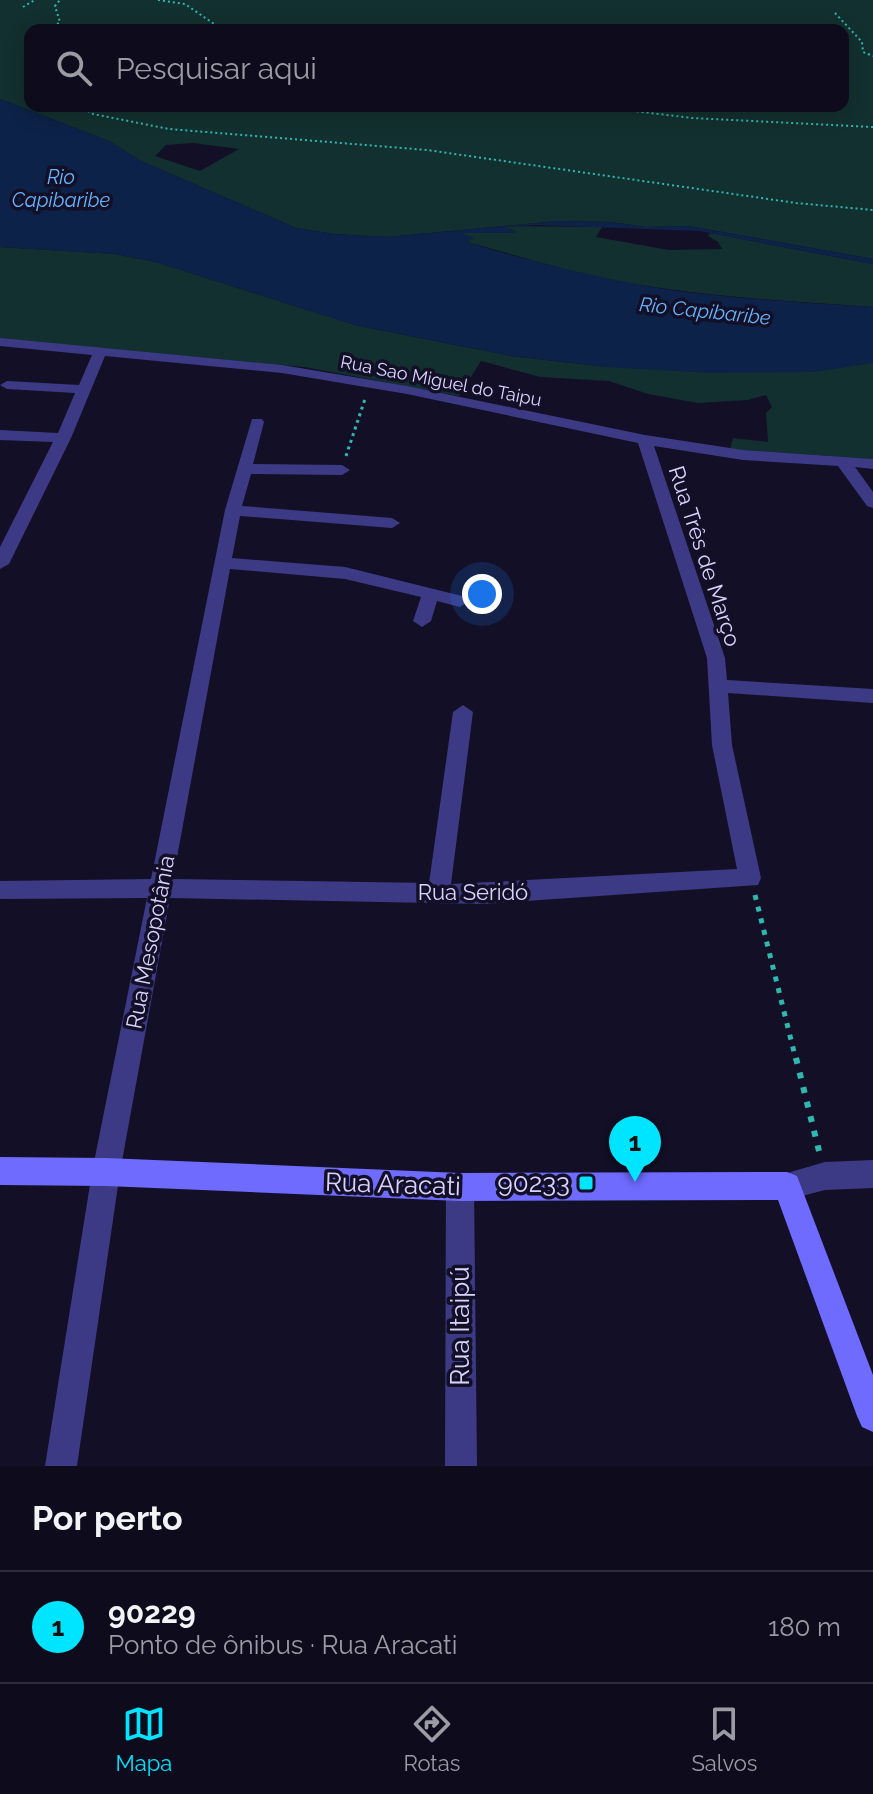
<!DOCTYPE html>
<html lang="pt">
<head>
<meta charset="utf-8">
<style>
  :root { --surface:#0e0b1c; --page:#171425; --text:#f1f3f6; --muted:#9b9ba3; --line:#2e2b3b; --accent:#00e5ff }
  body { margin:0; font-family:Raleway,sans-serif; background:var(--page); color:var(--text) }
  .you { position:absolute; left:482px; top:594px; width:28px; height:28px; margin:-20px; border:6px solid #fff; border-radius:50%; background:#1a73e8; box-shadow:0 0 0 12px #1a73e833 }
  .badge { display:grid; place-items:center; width:52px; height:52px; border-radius:50%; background:var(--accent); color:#111; font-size:26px; font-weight:700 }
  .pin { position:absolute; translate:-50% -66px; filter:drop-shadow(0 2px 4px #0008) }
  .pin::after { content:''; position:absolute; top:42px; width:28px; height:24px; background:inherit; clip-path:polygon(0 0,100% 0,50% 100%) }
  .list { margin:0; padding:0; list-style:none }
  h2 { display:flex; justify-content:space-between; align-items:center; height:104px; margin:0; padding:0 32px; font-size:34px }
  h2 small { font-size:26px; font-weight:400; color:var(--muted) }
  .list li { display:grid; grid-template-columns:52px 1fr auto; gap:24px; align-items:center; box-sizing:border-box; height:112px; padding:0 32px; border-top:2px solid var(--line) }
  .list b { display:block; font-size:30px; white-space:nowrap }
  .list p { margin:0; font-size:26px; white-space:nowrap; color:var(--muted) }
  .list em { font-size:26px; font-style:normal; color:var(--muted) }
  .icon { flex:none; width:44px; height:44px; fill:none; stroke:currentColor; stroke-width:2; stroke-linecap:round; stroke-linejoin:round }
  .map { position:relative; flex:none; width:873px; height:1466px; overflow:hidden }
  .search { position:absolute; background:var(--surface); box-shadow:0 4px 20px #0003; left:24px; right:24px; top:24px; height:88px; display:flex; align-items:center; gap:20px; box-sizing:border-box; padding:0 28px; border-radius:16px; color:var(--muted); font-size:30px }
  .sheet { height:216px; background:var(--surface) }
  nav { display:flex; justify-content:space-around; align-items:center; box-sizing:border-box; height:112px; border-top:2px solid var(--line); background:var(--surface); font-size:22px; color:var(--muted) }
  nav a { display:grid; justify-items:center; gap:4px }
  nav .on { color:var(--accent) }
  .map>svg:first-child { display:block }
  .green { fill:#12302f; fill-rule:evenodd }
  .water { fill:#0c2248 }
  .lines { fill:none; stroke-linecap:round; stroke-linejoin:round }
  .path-far3 { stroke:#2fb8b0; stroke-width:2; stroke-dasharray:2 3; stroke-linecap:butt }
  .path-far2 { stroke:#2fb8b0; stroke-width:3; stroke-dasharray:3 4; stroke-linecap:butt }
  .path-far1 { stroke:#2fb8b0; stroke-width:5; stroke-dasharray:5 7; stroke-linecap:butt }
  .path { stroke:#2fb8b0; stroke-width:6; stroke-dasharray:6 9; stroke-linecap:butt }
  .street { fill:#3d3a85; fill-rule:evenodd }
  .secondary { fill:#6f6bff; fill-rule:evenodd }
  .poi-dot { fill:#00e5ff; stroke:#130f26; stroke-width:3 }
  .labels { text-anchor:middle; stroke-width:7; stroke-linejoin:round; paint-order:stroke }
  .far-street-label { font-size:18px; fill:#d9d4ff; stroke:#130f26 }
  .far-water-label { font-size:20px; font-style:italic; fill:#62b6ff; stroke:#130f26 }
  .street-label { font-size:22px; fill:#d9d4ff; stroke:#130f26 }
  .near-poi-label { font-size:26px; fill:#d9d4ff; stroke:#130f26; text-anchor:end }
  .near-street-label { font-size:26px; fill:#d9d4ff; stroke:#130f26 }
</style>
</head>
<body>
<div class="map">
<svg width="873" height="1466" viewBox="0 0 873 1466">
  <rect width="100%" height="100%" fill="#130f26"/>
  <path class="green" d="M0 0H873V259L689 226 646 227 611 222 559 221 387 237 334 234 296 228 141 161 109 141 0 99ZM30 30H843V106H30ZM193 143 239 149 200 171 155 156 166 145Z
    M507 226 602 227 596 237 669 250 722 249 718 242 708 236 710 233 873 264V307C786 301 697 296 611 280 561 270 513 254 463 241L460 233H512L513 230 503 227Z
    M0 247 115 254 156 262 355 325 511 356 607 367 873 363V459L730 449 733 438 768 442 766 413 772 407 766 395 748 400 698 403 648 394 609 381 540 377 481 361 459 396 304 367 0 339Z"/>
  <path class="water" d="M0 99 109 141 141 161 296 228 334 234 387 237 559 221 611 222 646 227 689 226 873 259V264L699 231 535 225 504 227 517 232 512 233H461L474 238 467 242C532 262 597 278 664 289 733 299 804 302 873 307V363L814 372 710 373 607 367 511 356 355 325 156 262 115 254 0 247Z"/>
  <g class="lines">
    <path class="path-far3" d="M158 0 185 4 223 30
      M23 7 35 0
      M835 13 862 42 863 52 873 56
      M49 30 60 22 55 6 60 0
      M79 106 93 114 169 129 427 150 796 203 873 210
      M592 106 692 118 873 127"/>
    <path class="path-far2" d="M346 456 365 399"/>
    <path class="path-far1" d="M755 895 796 1060"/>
    <path class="path" d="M796 1058 819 1151"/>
    <path class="street" d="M0 338 282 365 407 386 645 435 743 450 873 459V469L855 467 873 492V508L867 506 838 466 743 460 654 446 725 658 727 680 873 689V703L728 693 732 745 761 878 758 885 483 904 170 898 120 1172 77 1466H45L92 1172 147 898 0 899V881L151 879 225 510 252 419H262L264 422 253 464 342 465 350 470 342 475 251 474 242 506 392 518 400 523 392 528 240 516 232 558 345 567 466 597 469 601 460 607 437 601 431 621 422 627 413 621 421 597 345 579 230 569 173 879 429 883 453 712 463 705 473 712 451 884 737 869 712 745 707 658 638 443 407 394 282 373 105 356 71 438 9 564 0 569V547L53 442 0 440V430L58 433 75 393 7 389 0 385 7 381 79 385 92 355 0 346Z
      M873 1160V1188L825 1190 787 1200 777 1196 773 1186 777 1176 825 1162Z
      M460 1173 470 1177 474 1187 477 1466H445L446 1187 450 1177Z"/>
    <path class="secondary" d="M0 1157 106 1158 460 1173 787 1172 797 1176 873 1375V1432L862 1427 857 1416 778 1200 460 1201 106 1186 0 1185Z"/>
  </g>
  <rect class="poi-dot" x="578" y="1175" width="16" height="16" rx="4"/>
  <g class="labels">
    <g class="far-street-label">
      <text transform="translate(441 381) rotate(11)" y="6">Rua Sao Miguel do Taipu</text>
    </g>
    <g class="far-water-label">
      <text x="61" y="184">Rio<tspan x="61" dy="23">Capibaribe</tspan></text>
      <text transform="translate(705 311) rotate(6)" y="7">Rio Capibaribe</text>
    </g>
    <g class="street-label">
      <text transform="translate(705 556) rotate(72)" y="8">Rua Três de Março</text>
      <text x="473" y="900">Rua Seridó</text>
      <text transform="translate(150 942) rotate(-79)" y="8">Rua Mesopotânia</text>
    </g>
    <g class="near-poi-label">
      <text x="570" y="1192">90233</text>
    </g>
    <g class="near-street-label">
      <text transform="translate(393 1184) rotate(2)" y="9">Rua Aracati</text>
      <text transform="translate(460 1326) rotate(-90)" y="9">Rua Itaipú</text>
    </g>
  </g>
</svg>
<div class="you"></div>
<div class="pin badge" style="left:635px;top:1182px">1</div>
<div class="search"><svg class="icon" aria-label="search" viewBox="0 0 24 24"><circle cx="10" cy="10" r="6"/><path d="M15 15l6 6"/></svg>Pesquisar aqui</div>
</div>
<section class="sheet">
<h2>Por perto<small></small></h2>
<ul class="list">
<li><span class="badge">1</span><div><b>90229</b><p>Ponto de ônibus · Rua Aracati</p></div><em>180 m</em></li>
</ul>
</section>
<nav>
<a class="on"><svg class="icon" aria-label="map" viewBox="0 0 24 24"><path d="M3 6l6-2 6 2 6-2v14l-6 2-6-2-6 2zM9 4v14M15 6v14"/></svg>Mapa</a>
<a><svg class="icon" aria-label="directions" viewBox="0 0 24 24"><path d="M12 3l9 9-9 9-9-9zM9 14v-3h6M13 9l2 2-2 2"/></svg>Rotas</a>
<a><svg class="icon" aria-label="saved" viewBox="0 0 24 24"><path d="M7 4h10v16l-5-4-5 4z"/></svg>Salvos</a>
</nav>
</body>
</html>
